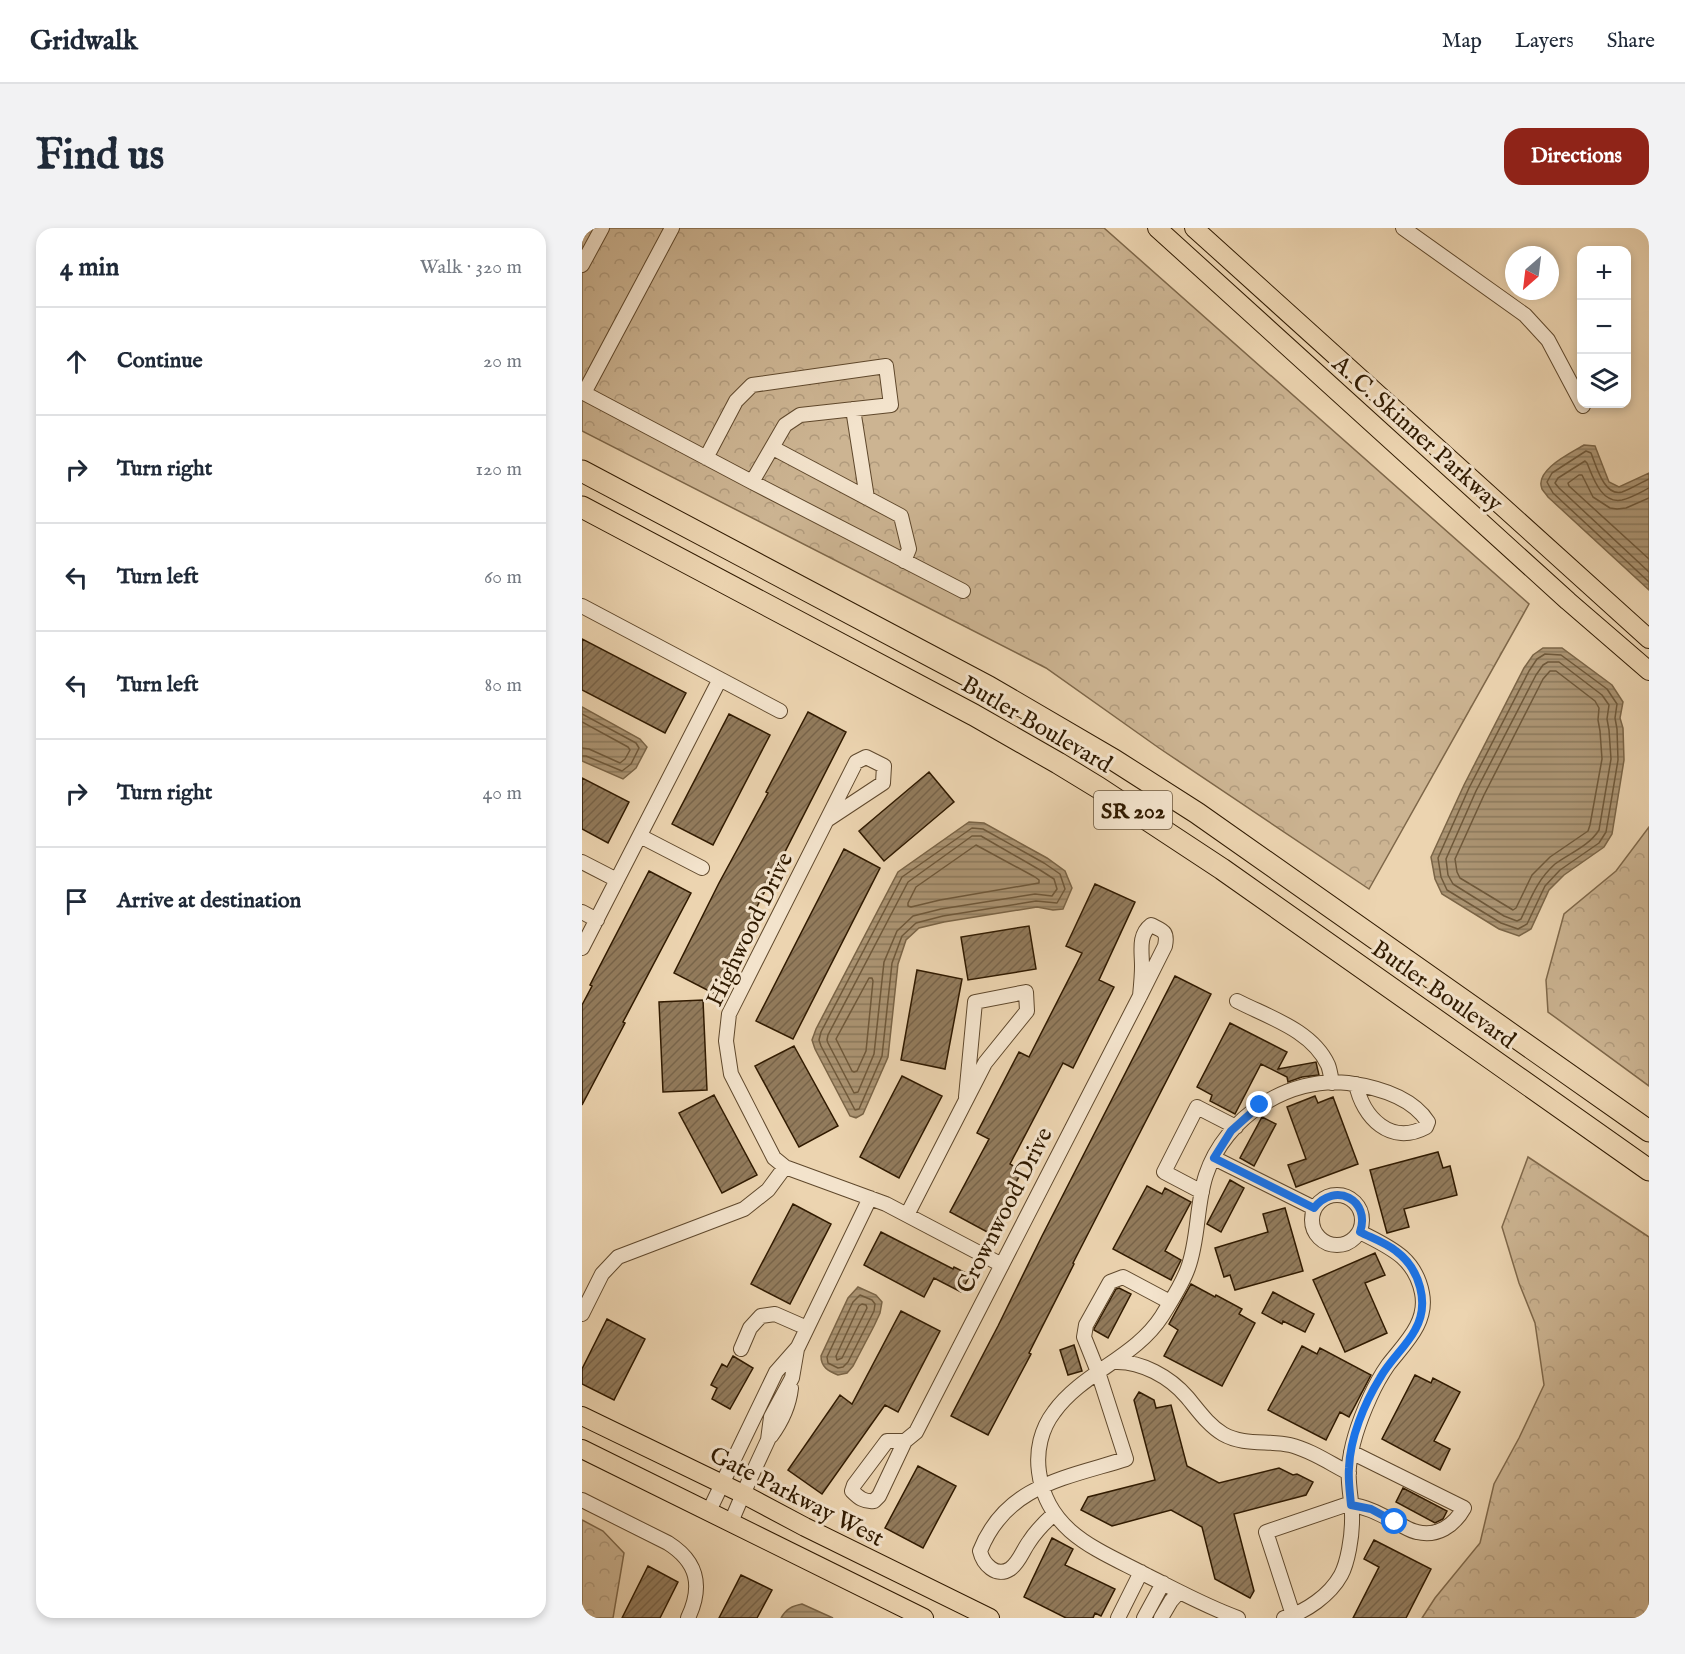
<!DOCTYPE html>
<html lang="en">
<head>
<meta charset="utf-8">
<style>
  :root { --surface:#fff; --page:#f2f2f3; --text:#1f2937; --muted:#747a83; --line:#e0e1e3; --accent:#8f2418 }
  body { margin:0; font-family:"IM FELL English",serif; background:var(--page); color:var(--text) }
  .controls { position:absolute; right:18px; top:18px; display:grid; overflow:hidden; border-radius:12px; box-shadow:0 3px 9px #0003 }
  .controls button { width:54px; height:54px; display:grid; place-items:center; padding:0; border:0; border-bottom:2px solid var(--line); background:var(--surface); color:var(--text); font:30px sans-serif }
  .compass { position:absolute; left:923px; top:18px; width:54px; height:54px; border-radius:50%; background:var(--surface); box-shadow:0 3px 9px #0003; rotate:208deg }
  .stop { position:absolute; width:18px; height:18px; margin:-14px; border:4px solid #1a73e8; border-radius:50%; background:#fff }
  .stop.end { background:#1a73e8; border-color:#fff; box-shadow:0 2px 6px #0008 }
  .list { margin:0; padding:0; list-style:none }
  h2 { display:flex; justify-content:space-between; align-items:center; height:78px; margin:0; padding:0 24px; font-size:26px }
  h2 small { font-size:20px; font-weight:400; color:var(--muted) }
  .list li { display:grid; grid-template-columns:39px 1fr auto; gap:18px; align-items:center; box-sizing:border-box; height:108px; padding:0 24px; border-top:2px solid var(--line) }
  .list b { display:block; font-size:22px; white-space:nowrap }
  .list em { font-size:20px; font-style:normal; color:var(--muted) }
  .icon { flex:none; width:33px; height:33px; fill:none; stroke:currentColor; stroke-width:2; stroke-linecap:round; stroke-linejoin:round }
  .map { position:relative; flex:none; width:1067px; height:1390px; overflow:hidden; border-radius:18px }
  header { display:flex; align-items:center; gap:36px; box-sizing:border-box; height:84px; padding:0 30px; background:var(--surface); border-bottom:2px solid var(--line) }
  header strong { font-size:28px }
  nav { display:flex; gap:33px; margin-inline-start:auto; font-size:21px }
  .intro { display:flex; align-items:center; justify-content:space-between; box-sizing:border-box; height:144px; padding:0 36px }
  h1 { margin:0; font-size:42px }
  .button { padding:15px 27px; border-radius:18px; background:var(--accent); color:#fff; font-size:21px; font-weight:700 }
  main { display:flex; gap:36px; padding:0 36px }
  aside { flex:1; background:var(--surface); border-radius:18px; box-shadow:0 3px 9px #0003 }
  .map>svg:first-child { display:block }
  .forest { fill:url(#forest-crowns); stroke:#7e6749; stroke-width:1.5 }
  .water { fill:url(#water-rules); stroke:#7a6446; stroke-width:1.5 }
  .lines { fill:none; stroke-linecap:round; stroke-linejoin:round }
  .shore { stroke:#6e583a; stroke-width:1.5 }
  .building { fill:url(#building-hatch); stroke:#301a00; stroke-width:1.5 }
  .minor-casing { stroke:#5f482c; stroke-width:16 }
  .major-casing { stroke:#301a00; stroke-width:20 }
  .highway-casing { stroke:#301a00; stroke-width:23 }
  .minor { stroke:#f3e3cc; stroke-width:14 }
  .major { stroke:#ecd4b0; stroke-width:18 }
  .highway { stroke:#ecd4b0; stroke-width:21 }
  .route { stroke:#1a73e8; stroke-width:8 }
  .labels { text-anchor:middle; stroke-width:6; stroke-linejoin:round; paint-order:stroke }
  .shield { fill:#f3e3cc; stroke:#6a563d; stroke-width:1.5 }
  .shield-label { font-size:22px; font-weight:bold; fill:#301a00 }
  .street-label { font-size:24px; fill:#301a00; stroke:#f3e3cc }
</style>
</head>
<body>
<header>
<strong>Gridwalk</strong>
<nav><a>Map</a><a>Layers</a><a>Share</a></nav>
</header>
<div class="intro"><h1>Find us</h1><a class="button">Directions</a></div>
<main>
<aside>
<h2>4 min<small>Walk · 320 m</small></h2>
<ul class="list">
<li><svg class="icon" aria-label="ahead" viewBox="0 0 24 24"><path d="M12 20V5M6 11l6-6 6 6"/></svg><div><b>Continue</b></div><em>20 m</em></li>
<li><svg class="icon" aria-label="right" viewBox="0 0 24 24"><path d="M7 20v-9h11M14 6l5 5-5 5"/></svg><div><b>Turn right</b></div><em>120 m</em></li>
<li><svg class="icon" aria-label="left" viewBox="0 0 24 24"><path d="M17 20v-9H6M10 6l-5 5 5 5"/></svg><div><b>Turn left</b></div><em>60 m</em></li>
<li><svg class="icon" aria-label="left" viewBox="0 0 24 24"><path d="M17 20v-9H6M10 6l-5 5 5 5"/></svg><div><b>Turn left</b></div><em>80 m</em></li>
<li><svg class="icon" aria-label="right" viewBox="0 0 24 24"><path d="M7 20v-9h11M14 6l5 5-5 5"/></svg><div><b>Turn right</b></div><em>40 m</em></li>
<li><svg class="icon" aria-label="arrive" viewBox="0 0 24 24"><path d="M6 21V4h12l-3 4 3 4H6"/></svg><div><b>Arrive at destination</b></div></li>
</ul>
</aside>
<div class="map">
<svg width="1067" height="1390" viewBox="0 0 1067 1390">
  <defs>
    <pattern id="forest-crowns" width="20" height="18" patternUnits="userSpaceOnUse" patternTransform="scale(1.5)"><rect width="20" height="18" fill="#ccb492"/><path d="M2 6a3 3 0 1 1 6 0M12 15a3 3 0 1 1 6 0" fill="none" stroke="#b09a7c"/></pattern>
    <pattern id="water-rules" width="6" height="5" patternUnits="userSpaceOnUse" patternTransform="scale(1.5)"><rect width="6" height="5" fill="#ac9574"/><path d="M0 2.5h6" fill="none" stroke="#8c795d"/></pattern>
    <pattern id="building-hatch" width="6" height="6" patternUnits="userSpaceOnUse" patternTransform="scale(1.5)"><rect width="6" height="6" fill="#927b5c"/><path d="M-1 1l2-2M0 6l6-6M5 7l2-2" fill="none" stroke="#78644a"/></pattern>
  </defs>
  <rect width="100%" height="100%" fill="#ecd4b0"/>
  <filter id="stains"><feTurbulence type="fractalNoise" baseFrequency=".00333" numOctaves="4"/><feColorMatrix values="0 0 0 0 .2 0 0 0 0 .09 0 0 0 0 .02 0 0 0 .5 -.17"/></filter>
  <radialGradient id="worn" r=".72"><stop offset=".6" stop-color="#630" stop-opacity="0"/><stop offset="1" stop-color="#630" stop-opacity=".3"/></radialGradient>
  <path class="forest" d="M0 0H522L947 376 787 661 577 520 464 440 0 203Z
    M1067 599V858L966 784 964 752 982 686 1034 643Z
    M946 929 1067 1009V1390H840L853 1370 898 1315 912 1256 937 1210 962 1157 953 1095 937 1055 920 999Z
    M0 1292 21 1303 42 1325 31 1390H0Z"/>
  <path class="water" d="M1002 217 1013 218 1027 254 1037 259 1067 245V362L966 269C964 266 962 264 960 261 952 242 989 225 1002 217Z
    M961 420H980L1030 457 1041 474 1038 490 1041 500 1042 532 1030 606 1022 619 982 647 967 662 949 701 937 708 917 701 860 666 853 651 849 629 882 557 942 440 951 427Z
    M0 479 58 511 65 519 54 540 41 551 0 533Z
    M387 594 402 595 465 630 483 643 490 660 481 681 471 682 455 679 362 694 337 700 324 712 316 736 306 829 281 886 274 890 268 888 233 821 230 812 234 801 316 644Z
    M276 1059 294 1067 300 1074 298 1085 292 1098 271 1138 265 1145 256 1147C246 1143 239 1139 239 1128L266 1070Z
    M220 1376 251 1390H199C204 1381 210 1378 220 1376Z"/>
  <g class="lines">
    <path class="shore" d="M1067 251C1058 255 1049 261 1040 264 1022 269 1014 237 1009 225L1004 223 970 245 965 254 971 265 1067 354
      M1067 260C1059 264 1049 270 1040 272 1019 276 1011 249 1005 235L1003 233 976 250 973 255 977 260 1067 344
      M1067 270 1044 280 1035 281 1028 280 1011 269 1000 247H997L986 255 987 258 1067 331
      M963 426 979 427 1025 461 1035 476 1033 490 1035 501 1036 532 1024 604 1017 615 978 642 963 658 945 696 936 701 919 695 865 662 859 649 856 630 887 560 947 443 955 431Z
      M966 434H977L1020 467 1027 477 1025 491 1027 502 1029 531 1017 602C1007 618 988 625 973 636 955 652 949 670 939 691L935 693 922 688 871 656 866 647 864 631 894 563 954 447 961 437Z
      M968 443H974L1013 473 1017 480 1016 492 1018 503 1020 531 1008 597 1006 603 968 629 950 647 934 680 931 682 878 650 875 644 873 631 902 567 961 451Z
      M0 486 54 515 57 520 49 536 40 543 4 528H0
      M0 494 46 519 48 522 43 531 38 535 7 521 0 520
      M390 600 401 601 462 635 478 646 483 661 475 675 454 673 361 688 334 695 320 708 310 735 300 828 277 881 273 882 239 818 237 812 239 804 320 649Z
      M390 608H399L458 642 472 651 475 661 470 668 453 666 359 681 331 688 315 703 302 734 292 826 276 864 272 865 246 815 245 812 246 807 326 654Z
      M394 617 453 649 457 652V655L358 672 329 679 326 678V675L334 659Z
      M287 750H290L291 753 284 823 275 843 272 844 270 843 254 811Z
      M278 1067 290 1072 293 1076 292 1083 266 1134 261 1139 256 1140 246 1135 245 1129 271 1074Z
      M280 1076 284 1077 285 1080 260 1130 255 1132 254 1128 277 1078Z"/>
  </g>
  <path class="building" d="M0 411 104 465 83 505 0 462Z
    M226 484 264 504 131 765 92 745 137 655 186 565 184 564Z
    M147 486 188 507 131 617 90 596Z
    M347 544 372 574 302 633 277 603Z
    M0 550 47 574 26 615 0 601Z
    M262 621 298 640 211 811 174 793Z
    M67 643 109 665 41 794 43 795 0 877V777L10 758 8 757Z
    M513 656 553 674 517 752 532 759 491 840 481 835 428 936 440 943 407 1005 368 984 407 911 395 905 437 824 447 829 500 725 484 718Z
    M447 698 454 741 386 752 379 709Z
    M335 742 380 751 363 841 319 832Z
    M593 748 629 766 491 1035 492 1036 447 1125 449 1126 406 1207 369 1188 416 1098 460 1008Z
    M121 772 125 862 81 864 77 774Z
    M648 795 705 824 696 841 734 834 737 847 720 849 706 854 705 849 679 836 653 886 628 873 630 867 615 859Z
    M212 818 256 898 217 919 173 838Z
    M320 848 360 868 317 950 278 929Z
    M132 867 175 947 140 965 97 885Z
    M733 868 736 875 751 869 776 936 714 959 706 937 724 931 705 879Z
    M680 889 694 896 672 938 658 930Z
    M856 924 861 940 868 938 875 967 822 981 827 999 805 1005 788 942Z
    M648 952 662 960 639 1004 625 996Z
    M565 958 580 966 583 960 609 974 583 1023 599 1032 589 1052 531 1021Z
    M211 976 249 996 208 1076 169 1056Z
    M703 980 721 1043 653 1062 648 1047 642 1049 633 1020 686 1004 681 986Z
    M299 1004 371 1041 372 1039 388 1047 379 1064 352 1050 342 1069 282 1037Z
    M793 1025 803 1047 783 1055 805 1105 763 1124 731 1052Z
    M609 1056 633 1069 634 1067 660 1081 657 1086 673 1095 640 1158 582 1128 596 1102 587 1096Z
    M537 1060 549 1066 526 1110 512 1102V1101L534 1061Z
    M691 1064 732 1086 723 1104 701 1093 700 1096 680 1085Z
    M319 1083 358 1103 316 1184 303 1177 240 1266 206 1242 258 1167 270 1176Z
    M25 1091 63 1111 32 1172 0 1156V1141Z
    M492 1117 500 1143 486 1147 478 1122Z
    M720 1118 735 1126 738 1120 789 1147 767 1189 758 1184 744 1212 686 1182Z
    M151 1128 171 1140 148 1181 130 1171 135 1160 129 1157 140 1136 145 1139Z
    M833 1147 849 1155 851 1150 878 1164 852 1213 868 1221 858 1242 800 1211Z
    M557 1164 572 1172 574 1180 589 1177 605 1238 637 1255 697 1240 711 1247 715 1246 731 1254 724 1267 652 1286 672 1363 668 1370 633 1351 620 1299 589 1282 530 1298 499 1282 506 1269 573 1252 552 1172Z
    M336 1238 374 1258 341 1320 303 1300Z
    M821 1260 865 1283 861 1291 853 1295 814 1274Z
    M470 1310 491 1321 483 1337 533 1361 519 1388 513 1385 511 1390H484L442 1369Z
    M792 1312 849 1341 824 1390H771L797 1339 782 1331Z
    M66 1338 96 1354 78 1390H40Z
    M159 1347 190 1362 175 1390H137Z"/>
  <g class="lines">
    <g class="minor-casing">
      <path id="minor" d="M821 0 943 87 966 112 1001 178
        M0 37 20 0
        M0 164 170 254 381 363
        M2 165 90 0
        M271 181 285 270
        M191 220 319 288 327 321 322 333
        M124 230 154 173 170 157 304 138 309 177 218 187 203 197 170 254
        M0 378 198 483
        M245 592 301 555 302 538 284 529 274 534 147 786 144 813 149 846 192 930 203 939 304 976 420 1037
        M58 608 120 640
        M0 634 35 652
        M0 684 15 692
        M0 720 138 451
        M655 773C686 789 730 802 746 837 748 842 749 849 750 855
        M632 930 732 980
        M620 964 582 944 615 879 654 899
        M730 992a25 25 0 1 1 50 0a25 25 0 1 1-50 0Z
        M325 987 403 835 445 783 444 764 393 774 384 869
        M0 1086 20 1046 36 1029 162 981 186 962 203 939
        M159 1121 168 1100 179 1088 193 1086 225 1100
        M533 1134C559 1133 588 1149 605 1169 616 1182 626 1197 641 1206 662 1218 686 1212 708 1217 729 1222 749 1236 767 1245
        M189 1208C200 1193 207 1178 209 1160
        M323 1213H305L272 1257 270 1263C277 1270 282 1274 292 1273L297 1268 323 1213 334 1204 558 768 583 718C586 703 581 703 569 697 556 707 560 723 560 738 560 748 559 758 558 768
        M769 1224 882 1280C872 1298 855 1309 835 1304 829 1303 823 1299 817 1296 801 1288 787 1279 769 1277
        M0 1272 86 1315C116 1334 121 1358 106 1390
        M127 1283 194 1144 216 1119 288 970
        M472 1286C463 1294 454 1303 447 1314 441 1322 437 1335 428 1341 414 1350 401 1336 398 1323 424 1257 484 1250 544 1231L516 1144 502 1109 504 1097 528 1054 541 1049 588 1074
        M149 1294 161 1266 186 1212 189 1189 210 1150 215 1121
        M711 1387 684 1304 769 1275
        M536 1390 559 1344
        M562 1390 581 1355
        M579 1390 589 1373 597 1364
        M656 1390C625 1379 596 1363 566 1348 517 1322 465 1305 457 1244 454 1223 459 1201 472 1184 501 1144 553 1130 580 1088 589 1073 600 1057 606 1040 617 1010 614 977 624 947 643 889 707 848 766 855 794 859 830 869 846 894L844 899C809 918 781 890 774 856
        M702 1390C724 1384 748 1367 759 1347 766 1334 770 1308 770 1293 771 1275 765 1257 767 1239 769 1215 778 1191 788 1169 793 1158 799 1147 806 1137 822 1116 846 1095 840 1065 833 1029 807 1019 778 1004"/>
    </g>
    <g class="major-casing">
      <path id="major" d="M575 0 986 373 1067 443
        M612 0 1067 411
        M0 1188 161 1266 223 1299 408 1390
        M0 1221 342 1390"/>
    </g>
    <g class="highway-casing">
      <path id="highway" d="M0 243 407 459 532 532 615 585 1067 903
        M0 279 392 487 476 535 517 560 640 641 1067 942"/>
    </g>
    <use href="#minor" class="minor"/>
    <use href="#major" class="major"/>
    <use href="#highway" class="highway"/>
  </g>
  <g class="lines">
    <path class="route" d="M678 877 649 903 632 930 732 980C753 953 789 972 778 1004 790 1010 804 1015 814 1023 838 1041 848 1076 833 1102 824 1119 808 1132 798 1150 782 1176 768 1210 767 1240 766 1252 768 1265 769 1277L789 1281 813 1294"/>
  </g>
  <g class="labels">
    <rect class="shield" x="512" y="563" width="78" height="38" rx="4.5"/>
    <g class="shield-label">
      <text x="551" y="590">SR 202</text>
    </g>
    <g class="street-label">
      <text transform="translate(836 205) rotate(42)" y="8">A. C. Skinner Parkway</text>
      <text transform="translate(455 496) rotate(30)" y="8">Butler Boulevard</text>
      <text transform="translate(167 701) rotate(-64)" y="8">Highwood Drive</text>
      <text transform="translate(862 766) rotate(35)" y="8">Butler Boulevard</text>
      <text transform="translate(422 982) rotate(-63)" y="8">Crownwood Drive</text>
      <text transform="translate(215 1268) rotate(27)" y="8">Gate Parkway West</text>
    </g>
  </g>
  <rect width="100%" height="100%" filter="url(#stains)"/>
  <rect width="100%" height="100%" fill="url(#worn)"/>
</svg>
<div class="controls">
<button>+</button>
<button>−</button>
<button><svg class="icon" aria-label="layers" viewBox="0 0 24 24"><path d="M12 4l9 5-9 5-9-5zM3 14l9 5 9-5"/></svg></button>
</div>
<svg class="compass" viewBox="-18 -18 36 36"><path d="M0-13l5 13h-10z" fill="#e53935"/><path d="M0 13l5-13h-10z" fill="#747a83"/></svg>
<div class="stop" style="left:813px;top:1294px"></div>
<div class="stop end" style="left:678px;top:877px"></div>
</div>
</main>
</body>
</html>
